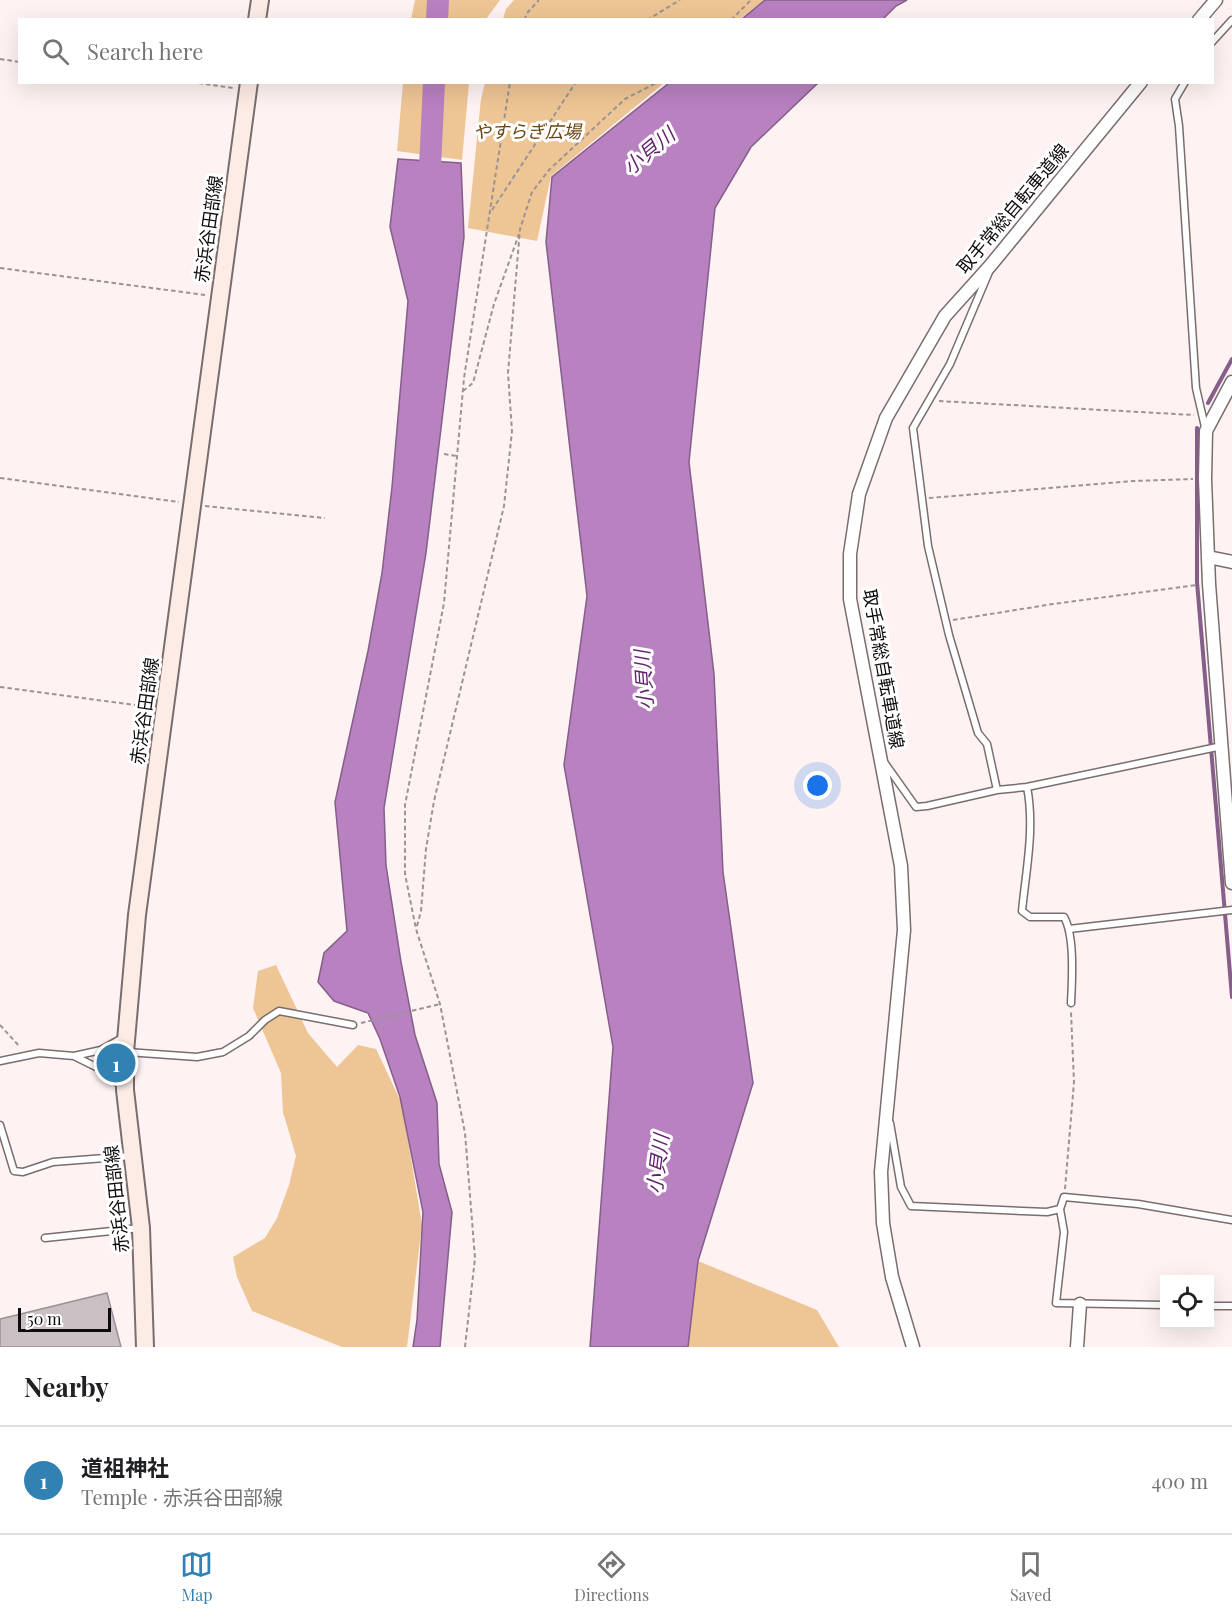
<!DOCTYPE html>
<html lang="en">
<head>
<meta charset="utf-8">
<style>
  :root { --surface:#fff; --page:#f6f6f6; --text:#202124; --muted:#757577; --line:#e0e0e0; --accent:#3181b2 }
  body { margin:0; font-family:"Playfair Display","Noto Sans JP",serif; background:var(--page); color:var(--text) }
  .controls { position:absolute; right:18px; bottom:18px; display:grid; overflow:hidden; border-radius:0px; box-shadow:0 6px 24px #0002 }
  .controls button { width:54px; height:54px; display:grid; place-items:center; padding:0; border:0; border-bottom:2px solid var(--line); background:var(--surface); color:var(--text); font:30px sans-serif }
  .scale { position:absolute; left:18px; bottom:15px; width:93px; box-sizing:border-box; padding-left:6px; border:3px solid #0f0b0c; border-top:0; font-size:16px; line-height:21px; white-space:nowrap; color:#0f0b0c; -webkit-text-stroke:4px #fff; paint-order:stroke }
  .you { position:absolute; left:818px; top:786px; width:21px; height:21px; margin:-15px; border:4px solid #fff; border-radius:50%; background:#1a73e8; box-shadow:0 0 0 9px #1a73e833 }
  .badge { display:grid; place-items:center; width:39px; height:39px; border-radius:50%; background:var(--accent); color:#fff; font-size:20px; font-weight:700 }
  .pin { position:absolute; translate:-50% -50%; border:3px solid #fff; box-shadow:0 2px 6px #0006 }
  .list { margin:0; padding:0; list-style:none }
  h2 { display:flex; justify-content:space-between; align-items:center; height:78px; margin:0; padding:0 24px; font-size:26px }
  h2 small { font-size:20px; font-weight:400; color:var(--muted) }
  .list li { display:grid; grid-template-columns:39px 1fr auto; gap:18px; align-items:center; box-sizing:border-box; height:108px; padding:0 24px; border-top:2px solid var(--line) }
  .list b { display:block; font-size:22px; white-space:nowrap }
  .list p { margin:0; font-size:20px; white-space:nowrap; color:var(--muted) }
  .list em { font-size:20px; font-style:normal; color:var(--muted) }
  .icon { flex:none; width:33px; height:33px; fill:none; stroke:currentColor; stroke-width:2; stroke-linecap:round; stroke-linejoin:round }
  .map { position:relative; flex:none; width:1232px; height:1347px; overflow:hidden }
  .search { position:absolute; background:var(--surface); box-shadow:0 6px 24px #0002; left:18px; right:18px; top:18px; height:66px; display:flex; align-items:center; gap:15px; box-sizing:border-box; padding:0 21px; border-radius:0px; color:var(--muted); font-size:22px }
  .sheet { height:186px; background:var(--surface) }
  nav { display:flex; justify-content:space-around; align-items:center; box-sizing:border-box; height:84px; border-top:2px solid var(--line); background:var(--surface); font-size:16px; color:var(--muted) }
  nav a { display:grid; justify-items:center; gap:3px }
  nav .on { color:var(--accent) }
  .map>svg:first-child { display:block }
  .green { fill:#eec595 }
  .water { fill:#b881c0; stroke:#855e8a; stroke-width:1.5 }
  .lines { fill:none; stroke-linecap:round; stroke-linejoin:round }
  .stream { stroke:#855e8a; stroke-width:4 }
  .river { stroke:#b881c0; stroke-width:22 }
  .building { fill:#cac0c4; stroke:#9a9095; stroke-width:1.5 }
  .service-casing { stroke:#786e6e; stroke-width:9 }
  .minor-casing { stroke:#786e6e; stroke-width:15 }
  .secondary-casing { stroke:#786e6e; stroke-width:20 }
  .path { stroke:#9c9494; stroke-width:2; stroke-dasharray:4.5 3; stroke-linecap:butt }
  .service { stroke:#fff; stroke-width:6 }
  .minor { stroke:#fff; stroke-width:12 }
  .secondary { stroke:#fdece5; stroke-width:16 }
  .labels { text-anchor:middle; stroke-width:6; stroke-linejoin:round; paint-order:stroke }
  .park-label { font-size:18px; font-style:italic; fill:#6c4610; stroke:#fff }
  .street-label { font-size:18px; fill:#0f0b0c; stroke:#fff }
  .water-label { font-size:20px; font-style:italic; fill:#621f6d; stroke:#fff }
</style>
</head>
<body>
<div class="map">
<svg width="1232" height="1347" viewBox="0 0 1232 1347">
  <rect width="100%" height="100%" fill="#fef2f2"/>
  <path class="green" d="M415 0H500L486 19H411Z
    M514 0H764L740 19H503L506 9Z
    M403 83H469L462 160 397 151Z
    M485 83V82L664 83 551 176 537 241 468 228 481 99Z
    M276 965 308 1033 337 1067 358 1045 376 1049 402 1104 422 1225 407 1347H342L252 1311 237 1277 233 1257 265 1238 277 1218 289 1185 296 1156 283 1112 281 1073 253 1008 258 971Z
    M698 1261 817 1310 839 1347H688Z"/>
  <path class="water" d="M765 0H907L896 6 883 19H742Z
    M669 83H818L751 147 715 208 689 462 714 674 723 872 753 1083 698 1261 688 1347H590L613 1047 564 765 587 596 546 242 552 177Z
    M398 159 461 163 464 237 426 553 384 808 386 865 401 962 415 1035 437 1103 439 1164 452 1212 440 1347H413L417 1320 423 1212 400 1097 380 1039 368 1013 334 1001 318 982 324 953 347 931 335 802 368 651 382 573 392 487 408 301 390 227Z"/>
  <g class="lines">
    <path class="stream" d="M1208 403 1232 359
      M1197 428V582L1232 997"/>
    <path class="river" d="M437 20 438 0
      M431 192 430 167 434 82"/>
  </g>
  <path class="building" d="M107 1293 121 1347H0V1319Z"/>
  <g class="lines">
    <g class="service-casing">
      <path id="service" d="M1212 42 1232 20
        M1185 82 1175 99 1179 126 1196 388 1205 427
        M989 272 950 364 913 428 928 546 949 635 978 733 987 744 997 790
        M884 762 916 807 927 806 997 790 1027 787 1222 746
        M1027 787C1035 828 1026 870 1022 911L1030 917H1064C1075 936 1072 981 1071 1003
        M1069 929 1232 910
        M127 1052 197 1057 223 1052 249 1036 265 1020 279 1011 353 1025
        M0 1061 39 1053 74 1056
        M123 1087 98 1068 74 1056 101 1050 124 1037
        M890 1123 901 1187 911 1206 1047 1212 1060 1209
        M0 1125 14 1171 23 1172 53 1162 131 1156
        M45 1238 140 1228
        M1164 1305 1056 1303 1064 1232 1060 1209 1064 1197 1138 1204 1232 1220
        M1210 1306H1232"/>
    </g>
    <g class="minor-casing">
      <path id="minor" d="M1199 20 1216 0
        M1232 382 1206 431 1205 479 1209 584 1232 883
        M1208 557 1232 562
        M913 1347 892 1277 883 1223 881 1172 904 930 901 866 850 599V554L859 494 886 418 945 316 990 266 1141 82
        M1077 1347 1080 1304"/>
    </g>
    <g class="secondary-casing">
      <path id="secondary" d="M257 20 260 0
        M145 1347 141 1228 125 1090V1052L137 915 249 82"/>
    </g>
    <path class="path" d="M524 20 528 12 539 0
      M647 20 680 0
      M731 20 751 0
      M0 59 20 62
      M191 82 233 88
      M492 210 576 82
      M0 268 205 295
      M463 391 473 383 494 304 519 234
      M939 401 1194 415
      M444 454 457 456
      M0 478 179 502
      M929 498 1133 481 1193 479
      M205 506 325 518
      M953 620 1053 604 1197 585
      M0 687 150 707
      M417 926 421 911 426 849 434 801 504 506 512 431 508 373 520 229 532 192 549 170 625 99 658 82
      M361 1023 440 1004
      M0 1025 20 1047
      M1065 1189 1074 1082 1071 1012
      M465 1347 475 1258 465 1133 440 1004 416 929 405 874V805L444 603 464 378 510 82"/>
    <use href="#service" class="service"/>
    <use href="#minor" class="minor"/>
    <use href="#secondary" class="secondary"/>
  </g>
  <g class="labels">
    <g class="park-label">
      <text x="527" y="138">やすらぎ広場</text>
    </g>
    <g class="street-label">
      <text transform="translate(1013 209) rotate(-50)" y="6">取手常総自転車道線</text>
      <text transform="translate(209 229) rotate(-82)" y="6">赤浜谷田部線</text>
      <text transform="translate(883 669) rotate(80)" y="6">取手常総自転車道線</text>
      <text transform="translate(145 711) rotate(-82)" y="6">赤浜谷田部線</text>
      <text transform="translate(117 1199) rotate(-96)" y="6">赤浜谷田部線</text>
    </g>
    <g class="water-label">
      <text transform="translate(649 151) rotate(-40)" y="7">小貝川</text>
      <text transform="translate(644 680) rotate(-94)" y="7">小貝川</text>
      <text transform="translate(658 1164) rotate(-83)" y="7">小貝川</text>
    </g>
  </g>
</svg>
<div class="controls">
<button><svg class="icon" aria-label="locate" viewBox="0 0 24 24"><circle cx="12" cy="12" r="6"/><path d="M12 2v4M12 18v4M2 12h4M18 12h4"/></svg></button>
</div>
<div class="scale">50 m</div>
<div class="you"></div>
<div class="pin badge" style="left:116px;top:1063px">1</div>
<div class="search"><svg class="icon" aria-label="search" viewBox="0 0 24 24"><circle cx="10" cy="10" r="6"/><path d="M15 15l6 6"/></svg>Search here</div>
</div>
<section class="sheet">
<h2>Nearby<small></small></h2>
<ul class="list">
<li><span class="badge">1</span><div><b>道祖神社</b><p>Temple · 赤浜谷田部線</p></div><em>400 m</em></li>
</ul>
</section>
<nav>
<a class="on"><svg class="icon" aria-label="map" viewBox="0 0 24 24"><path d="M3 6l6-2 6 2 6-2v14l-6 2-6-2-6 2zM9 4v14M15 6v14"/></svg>Map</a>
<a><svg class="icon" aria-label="directions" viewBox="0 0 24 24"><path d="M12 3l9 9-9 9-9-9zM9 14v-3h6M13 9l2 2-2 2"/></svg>Directions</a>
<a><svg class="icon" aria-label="saved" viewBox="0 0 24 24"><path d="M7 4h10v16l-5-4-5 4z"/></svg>Saved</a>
</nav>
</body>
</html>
